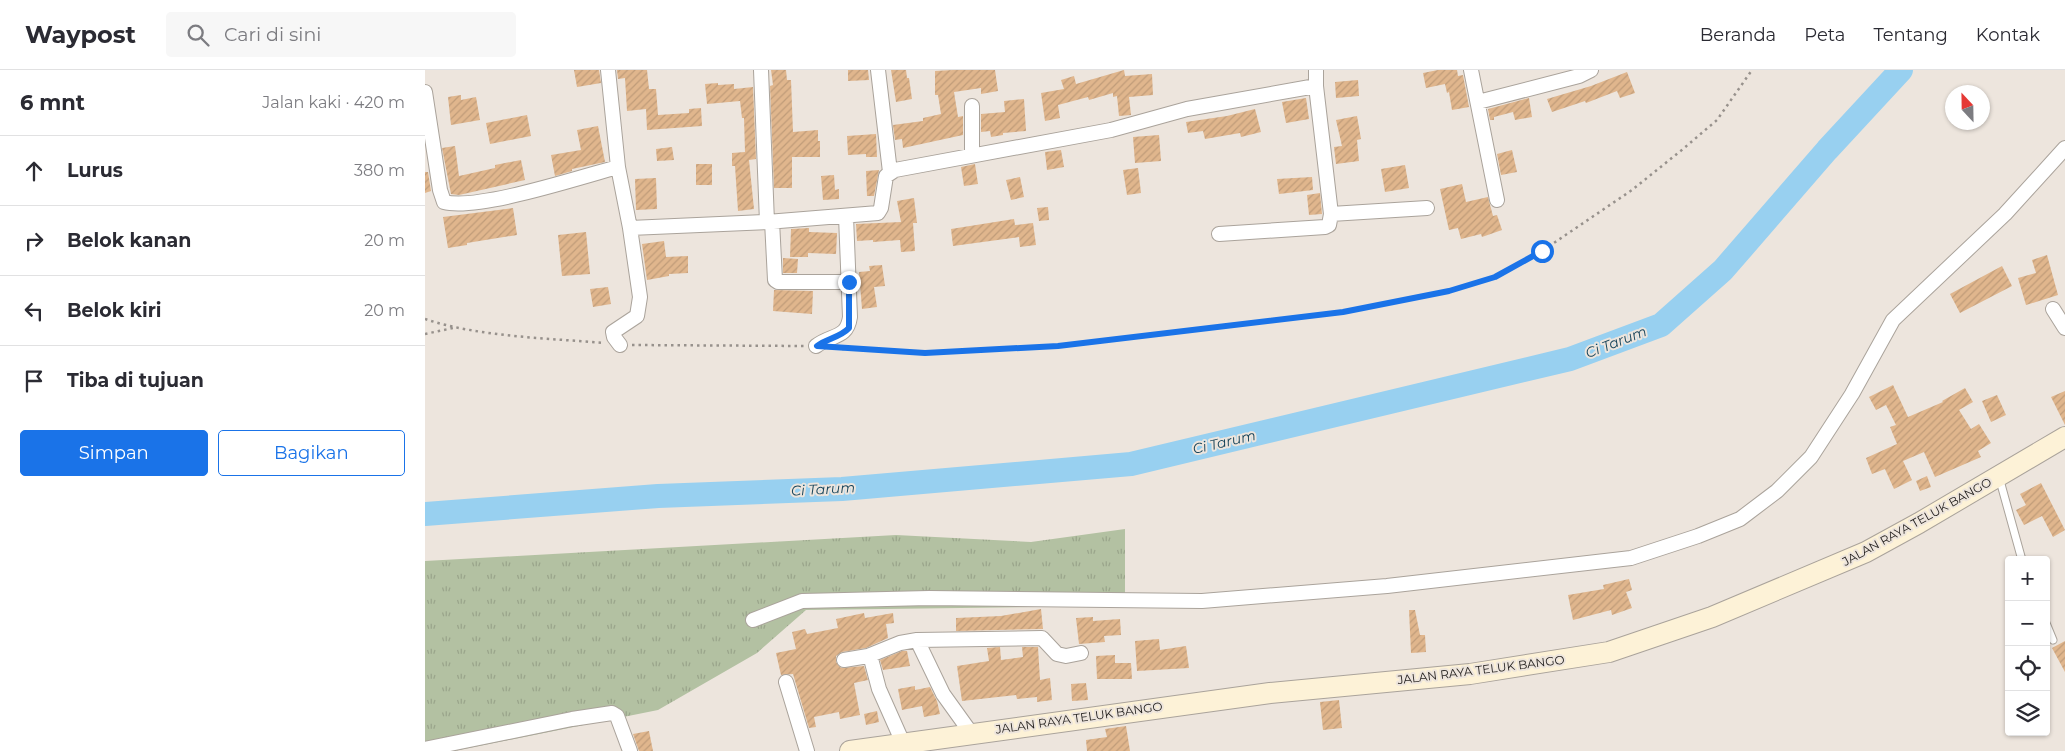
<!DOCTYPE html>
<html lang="id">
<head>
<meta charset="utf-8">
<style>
  :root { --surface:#fff; --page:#f7f7f7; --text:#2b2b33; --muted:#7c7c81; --line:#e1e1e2; --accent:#1a73e8 }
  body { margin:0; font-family:Montserrat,sans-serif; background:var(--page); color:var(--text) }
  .controls { position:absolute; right:15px; bottom:15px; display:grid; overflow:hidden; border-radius:5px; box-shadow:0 1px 4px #0004 }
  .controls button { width:45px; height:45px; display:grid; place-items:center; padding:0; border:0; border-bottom:1px solid var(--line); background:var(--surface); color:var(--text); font:25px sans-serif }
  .compass { position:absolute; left:1520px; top:15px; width:45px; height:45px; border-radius:50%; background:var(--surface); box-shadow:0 1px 4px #0004; rotate:338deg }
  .stop { position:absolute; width:15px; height:15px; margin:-11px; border:4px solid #1a73e8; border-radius:50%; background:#fff }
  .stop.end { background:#1a73e8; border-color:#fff; box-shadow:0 1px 5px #0008 }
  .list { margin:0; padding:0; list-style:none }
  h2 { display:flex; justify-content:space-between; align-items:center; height:65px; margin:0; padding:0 20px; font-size:21px }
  h2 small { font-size:16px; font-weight:400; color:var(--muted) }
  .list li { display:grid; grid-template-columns:32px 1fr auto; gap:15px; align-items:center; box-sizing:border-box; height:70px; padding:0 20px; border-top:1px solid var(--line) }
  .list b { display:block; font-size:19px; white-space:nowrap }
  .list em { font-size:16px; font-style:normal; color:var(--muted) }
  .actions { display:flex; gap:10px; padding:15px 20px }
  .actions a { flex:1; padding:11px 0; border:1px solid var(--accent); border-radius:5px; text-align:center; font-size:18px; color:var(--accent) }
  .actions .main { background:var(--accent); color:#fff }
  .icon { flex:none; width:28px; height:28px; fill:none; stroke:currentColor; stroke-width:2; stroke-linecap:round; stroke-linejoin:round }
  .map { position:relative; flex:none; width:1640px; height:681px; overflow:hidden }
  header { display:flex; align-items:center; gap:30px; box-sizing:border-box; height:70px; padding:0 25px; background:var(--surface); border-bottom:1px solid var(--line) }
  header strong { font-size:24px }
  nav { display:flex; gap:28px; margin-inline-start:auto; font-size:18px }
  .search { width:350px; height:45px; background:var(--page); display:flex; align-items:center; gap:12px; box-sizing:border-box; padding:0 18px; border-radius:5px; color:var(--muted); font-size:19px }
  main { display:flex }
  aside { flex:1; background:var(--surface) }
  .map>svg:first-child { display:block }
  .grass { fill:url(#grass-tufts) }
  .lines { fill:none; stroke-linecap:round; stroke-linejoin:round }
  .river { stroke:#98d0f0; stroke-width:24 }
  .building { fill:url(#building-hatch) }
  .service-casing { stroke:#aaa39b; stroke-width:9 }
  .minor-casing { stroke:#aaa39b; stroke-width:16 }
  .secondary-casing { stroke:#aaa39b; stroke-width:22 }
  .path { stroke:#97918c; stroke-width:2.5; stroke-dasharray:2.5 4; stroke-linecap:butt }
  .service { stroke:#fff; stroke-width:7 }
  .minor { stroke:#fff; stroke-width:14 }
  .secondary { stroke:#fdf2d7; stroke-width:20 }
  .route { stroke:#1a73e8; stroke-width:6 }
  .labels { text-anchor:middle; stroke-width:4; stroke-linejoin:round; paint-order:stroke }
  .street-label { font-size:12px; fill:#201d1b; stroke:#ede5dd }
  .water-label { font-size:14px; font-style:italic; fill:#17445a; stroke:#ede5dd }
</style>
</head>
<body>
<header>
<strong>Waypost</strong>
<div class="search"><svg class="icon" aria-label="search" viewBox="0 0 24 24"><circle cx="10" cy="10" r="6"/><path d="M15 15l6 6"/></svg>Cari di sini</div>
<nav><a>Beranda</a><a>Peta</a><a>Tentang</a><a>Kontak</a></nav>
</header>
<main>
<aside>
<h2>6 mnt<small>Jalan kaki · 420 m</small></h2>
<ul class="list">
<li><svg class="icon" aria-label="ahead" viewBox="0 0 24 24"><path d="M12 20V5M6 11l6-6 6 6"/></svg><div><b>Lurus</b></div><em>380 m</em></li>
<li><svg class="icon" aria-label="right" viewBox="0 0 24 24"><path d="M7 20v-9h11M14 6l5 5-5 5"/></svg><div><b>Belok kanan</b></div><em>20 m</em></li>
<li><svg class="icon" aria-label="left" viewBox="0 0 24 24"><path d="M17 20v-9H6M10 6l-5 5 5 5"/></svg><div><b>Belok kiri</b></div><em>20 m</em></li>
<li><svg class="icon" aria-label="arrive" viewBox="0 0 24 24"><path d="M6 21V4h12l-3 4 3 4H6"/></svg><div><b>Tiba di tujuan</b></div></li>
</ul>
<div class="actions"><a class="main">Simpan</a><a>Bagikan</a></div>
</aside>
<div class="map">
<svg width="1640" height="681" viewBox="0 0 1640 681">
  <defs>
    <pattern id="grass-tufts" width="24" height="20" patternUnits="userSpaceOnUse" patternTransform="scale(1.25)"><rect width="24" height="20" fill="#b3c1a2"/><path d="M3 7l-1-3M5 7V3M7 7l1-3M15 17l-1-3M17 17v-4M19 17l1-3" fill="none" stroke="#9aa58b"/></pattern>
    <pattern id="building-hatch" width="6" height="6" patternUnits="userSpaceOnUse" patternTransform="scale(1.25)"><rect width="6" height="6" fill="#e0b68d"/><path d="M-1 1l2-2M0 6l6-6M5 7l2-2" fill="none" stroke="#c09c79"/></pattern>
  </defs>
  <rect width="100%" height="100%" fill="#ede5dd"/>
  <path class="grass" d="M700 459V536L381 540 332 583 233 640 29 681H0V491L471 465 606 472Z"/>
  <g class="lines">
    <path class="river" d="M0 444 233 426 417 419 706 394 1145 289 1236 255 1298 200 1402 80 1476 0"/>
  </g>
  <path class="building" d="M149 0H174L176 13 152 17Z
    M192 0H222L224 19H231L233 45 264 43V39L276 38 277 56 222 60 221 39 202 41 200 8 193 9Z
    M346 0H361L362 10H366L368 62 393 60V71H395V87H367V118H349L345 16 348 15Z
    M423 0H443L444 10 423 11Z
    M466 0H481L482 8H484L487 29 471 32Z
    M528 0H570L573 21 556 24V18L529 22 533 47 538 46V65L478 78 477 69 470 70 468 55 498 51V48L516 44 513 25H510V1Z
    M699 0 700 6 727 4 728 25 704 27 706 45 694 46 692 26 688 27V23L664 30 663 27 633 35 635 48 620 51 616 23 639 19 636 10 649 6 651 14Z
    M1013 0H1032L1033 6 1038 5 1044 37 1027 40 1024 22 1022 23 1020 14 1001 18 998 3Z
    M1202 2 1210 23 1195 28 1192 21 1161 33 1160 31 1127 42 1122 29 1166 16Z
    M933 10 934 26 911 28 910 12Z
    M293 13V15L309 14V19L328 17 331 89 324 90 329 139 313 141 310 96H307V83L320 82 319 48H317L315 31 282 34 280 14Z
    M36 25V30L51 27 55 50 26 55 23 27Z
    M881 28 884 49 861 53 857 32Z
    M1104 28 1107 47 1090 50 1088 42 1069 47V50H1065L1063 39Z
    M599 29 601 61 578 63V65L566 67 565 61 556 62V44L580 42 579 31Z
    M830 39 836 62 816 67 815 63 780 69 778 61 763 63 761 52 802 46Z
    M102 45 106 66 65 74 61 53Z
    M932 46 936 69 932 70 934 91 911 94 909 77 917 76 911 50Z
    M173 56 180 92 147 99V101L130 106 126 85 156 80 152 60Z
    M451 64 452 87H441V84L423 85 422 66Z
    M734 65 736 91 710 93 708 67Z
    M30 76 34 106 70 98V95L96 90 100 110 34 125 26 124 17 78Z
    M247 77 249 90 232 91 231 79Z
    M636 80 639 97 622 100 620 82Z
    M1087 80 1092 102 1076 105 1072 84Z
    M271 94H287V115H271Z
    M550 94 553 114 539 116 536 97Z
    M980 95 984 118 960 122 956 99Z
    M713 98 716 123 702 125 698 100Z
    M454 100 449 126H442L441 101Z
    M0 102H3L6 121 0 123Z
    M409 105 410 120 414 119V129L398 130 396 106Z
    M595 107 599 127 586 130 581 110Z
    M887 107 888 120 854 124 852 109Z
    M231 108 232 139 211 140 210 109Z
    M1037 114 1041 132 1063 127 1068 146 1072 145 1077 160 1057 167 1056 164 1036 169 1033 158 1024 160 1015 119Z
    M895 123 897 144 884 145 882 125Z
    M489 128 492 153H488L490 181 476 182 475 170 448 172V170L432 171 431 154 476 152 472 131Z
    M623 137 624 150 614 151 612 138Z
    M88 138 92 165 42 173V175L23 178 18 147Z
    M589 149 590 155 608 153 611 175 595 177 594 167 528 176 526 159Z
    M384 158V162L412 163 411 184 383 183V187H365L366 159Z
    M161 162 165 204 137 206 133 165Z
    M239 171 241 187 263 186V203L244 204V206L222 210 217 174Z
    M1622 185 1633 225 1601 235 1593 208 1611 203 1607 190Z
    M358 188 373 189 372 203H358Z
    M457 195 460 216 449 217 452 237 437 239 434 202 445 201 444 196Z
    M1577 196 1587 216 1535 243 1525 224Z
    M183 217 186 234 168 237 165 219Z
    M349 220 388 221 387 244 348 241Z
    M1468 315 1483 347 1518 332 1517 331 1540 318 1548 332 1534 340 1546 359 1554 354 1566 373 1553 381 1556 387 1510 407 1499 382 1478 391 1487 410 1469 419 1460 399 1447 404 1441 388 1472 374 1465 357 1471 355 1461 335 1451 340 1444 327Z
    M1640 321V355L1626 327Z
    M1572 325 1581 345 1566 352 1557 331Z
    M1502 406 1506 417 1495 421 1491 411Z
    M1616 413 1640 460 1628 467 1617 446 1599 455 1591 440 1601 435 1595 424Z
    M1204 509 1207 520 1201 522 1207 538 1187 545 1186 540 1148 550 1143 525 1179 519 1178 515Z
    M616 539 618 559 531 561V548L576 546Z
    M984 540H990L995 565H1000L1001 582 986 583Z
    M439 543 440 548 468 543 469 553 461 554 463 568 441 578 417 582 411 586V592L416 598 439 596 443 610 429 613 435 645 415 649 414 642 389 647 391 657 384 658 368 604 356 605 351 583 371 579 367 562 380 559 382 564 413 558 411 549Z
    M668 547V551L695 549 696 565 679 566 680 572 654 574 651 548Z
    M734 569 735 580 761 576 764 598 712 601 710 571Z
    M1640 571V602L1627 578Z
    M575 577 576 590 598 587 597 577H613L615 610 625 608 627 630 612 632V627L592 629 591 625 537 631 532 596 564 591 562 578Z
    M477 581H482L485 596 458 600 455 590Z
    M690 585V593H706L707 609H672L671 586Z
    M661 613 663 630 647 631 646 614Z
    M490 616V620L505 617 512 631 515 644 499 647 497 636 477 640 473 619Z
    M914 630 917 658 898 660 895 632Z
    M452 641 454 652 441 655 439 644Z
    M701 656 705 681H662L661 670 682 667 680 659Z
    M224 661 228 681H214L208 664Z"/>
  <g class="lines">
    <g class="service-casing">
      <path id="service" d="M1574 407 1597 490
        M1621 553 1628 570"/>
    </g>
    <g class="minor-casing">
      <path id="minor" d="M183 0 193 97 205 158 342 152 453 143 456 138 461 106 470 100 686 60 762 39 891 16V0
        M336 0 342 152
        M453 0 465 102
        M1046 0 1072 130
        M0 22 15 120 19 132C53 141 155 107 193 97
        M1053 32 1154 6 1166 0
        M547 36V85
        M906 144 1002 138
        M347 151 350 210 353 212H424
        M794 164 900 157 904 155 906 144 891 16
        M1628 239 1640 258
        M195 275 189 267 188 262 212 246 215 227 205 158
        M391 276C407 264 422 269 425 247L421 146
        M328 550 377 531 504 528 777 531 962 516 1206 488 1273 466 1315 449 1352 421 1386 387 1427 324 1468 250 1580 144 1640 78
        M492 570 518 624 546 663
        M445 585 454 619 478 673
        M419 590 443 586 475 573 492 570 617 568 632 584 641 586 656 583
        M361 612 382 681
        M0 679 147 649 187 643 192 646 205 681"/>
    </g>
    <g class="secondary-casing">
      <path id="secondary" d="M425 681 845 623 1045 604 1184 582 1287 547 1441 482 1494 453 1640 367"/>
    </g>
    <path class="path" d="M0 249C54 267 122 268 179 273
      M0 264 28 258
      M207 275 379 276
      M417 279 500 283 633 276 918 243 1024 221 1071 207 1117 181 1207 120 1258 79 1292 50 1327 0"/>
    <use href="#service" class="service"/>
    <use href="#minor" class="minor"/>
    <use href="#secondary" class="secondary"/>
  </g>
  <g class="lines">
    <path class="route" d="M424 212V258C416 267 401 269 392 276L500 283 633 276 918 242 1024 221 1070 207 1117 181"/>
  </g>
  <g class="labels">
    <g class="street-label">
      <text transform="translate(1492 452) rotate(-29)" y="4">JALAN RAYA TELUK BANGO</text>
      <text transform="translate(1056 600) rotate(-7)" y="4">JALAN RAYA TELUK BANGO</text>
      <text transform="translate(654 648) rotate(-8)" y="4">JALAN RAYA TELUK BANGO</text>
    </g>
    <g class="water-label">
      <text transform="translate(1191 272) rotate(-21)" y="5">Ci Tarum</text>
      <text transform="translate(799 372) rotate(-13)" y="5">Ci Tarum</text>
      <text transform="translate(398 419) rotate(-3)" y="5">Ci Tarum</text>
    </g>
  </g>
</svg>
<div class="controls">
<button>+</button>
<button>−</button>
<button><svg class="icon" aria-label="locate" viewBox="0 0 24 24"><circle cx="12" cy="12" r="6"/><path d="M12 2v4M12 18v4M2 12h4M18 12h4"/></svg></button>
<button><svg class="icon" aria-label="layers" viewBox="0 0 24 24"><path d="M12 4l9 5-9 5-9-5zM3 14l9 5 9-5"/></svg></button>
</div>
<svg class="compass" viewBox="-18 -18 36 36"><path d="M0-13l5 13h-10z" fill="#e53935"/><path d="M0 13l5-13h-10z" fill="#7c7c81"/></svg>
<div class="stop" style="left:1117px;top:181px"></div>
<div class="stop end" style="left:424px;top:212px"></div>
</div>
</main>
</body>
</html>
